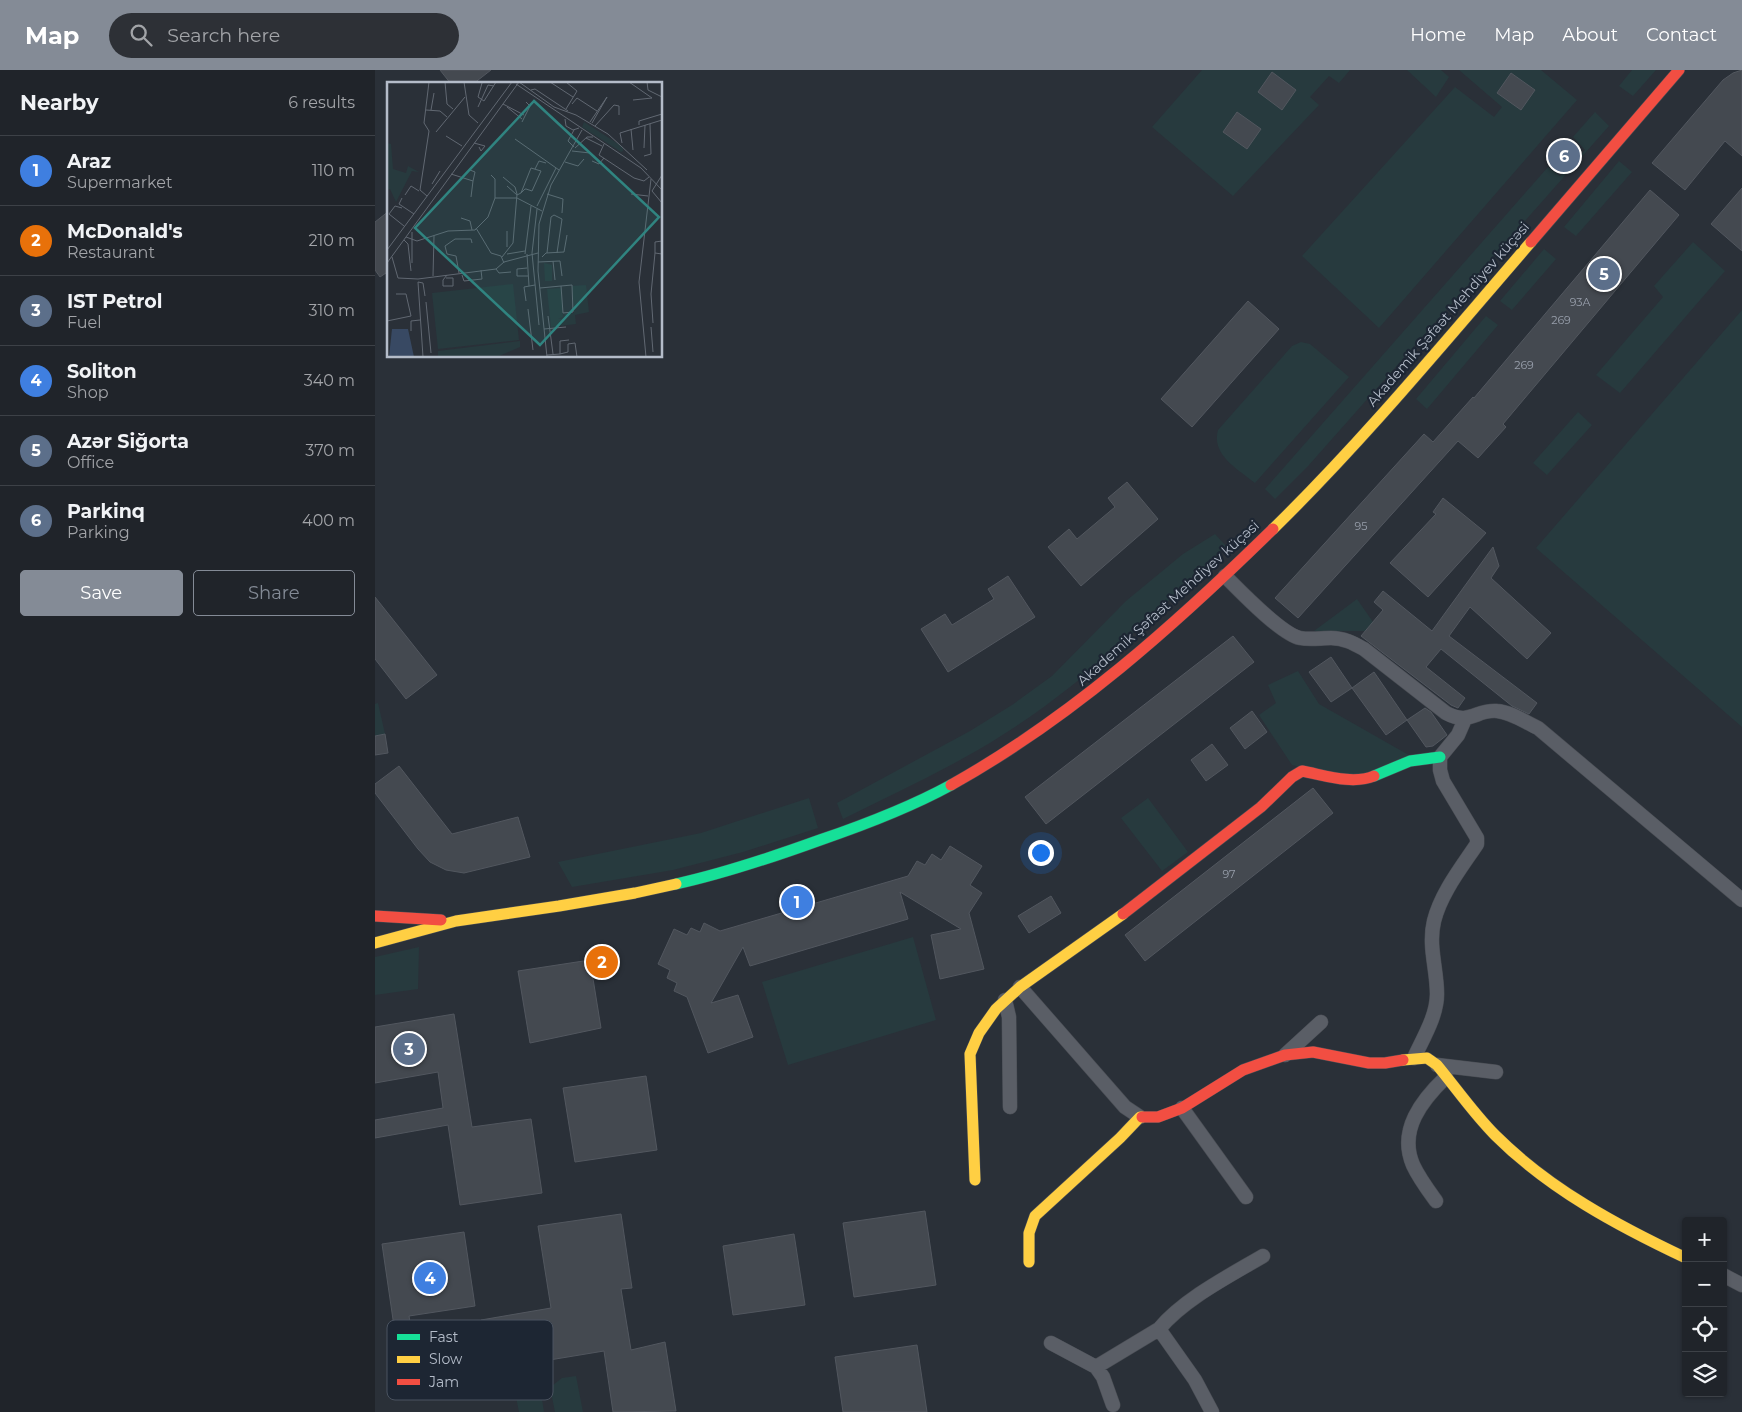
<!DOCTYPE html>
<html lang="en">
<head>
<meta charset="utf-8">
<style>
  :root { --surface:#20242a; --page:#2d3036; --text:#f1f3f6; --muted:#a2a4a8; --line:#3d4147; --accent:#848b96 }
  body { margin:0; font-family:Montserrat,sans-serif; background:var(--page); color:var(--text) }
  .controls { position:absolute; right:15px; bottom:15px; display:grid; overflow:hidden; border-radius:5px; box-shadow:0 1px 4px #0004 }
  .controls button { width:45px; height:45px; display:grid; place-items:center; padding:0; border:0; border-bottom:1px solid var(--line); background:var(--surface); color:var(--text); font:25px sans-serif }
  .you { position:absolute; left:665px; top:782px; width:18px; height:18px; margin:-12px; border:4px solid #fff; border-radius:50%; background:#1a73e8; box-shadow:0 0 0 8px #1a73e833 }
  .badge { display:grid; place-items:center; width:32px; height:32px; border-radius:50%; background:var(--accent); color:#fff; font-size:16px; font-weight:700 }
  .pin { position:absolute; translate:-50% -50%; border:2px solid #fff; box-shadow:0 1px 5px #0006 }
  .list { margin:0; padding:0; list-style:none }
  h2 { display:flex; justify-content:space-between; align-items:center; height:65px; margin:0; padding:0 20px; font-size:21px }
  h2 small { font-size:16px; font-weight:400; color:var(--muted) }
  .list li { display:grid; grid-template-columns:32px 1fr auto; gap:15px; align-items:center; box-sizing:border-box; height:70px; padding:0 20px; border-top:1px solid var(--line) }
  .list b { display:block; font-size:19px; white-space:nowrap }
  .list p { margin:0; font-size:16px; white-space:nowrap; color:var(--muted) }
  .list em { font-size:16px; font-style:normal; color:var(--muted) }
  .actions { display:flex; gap:10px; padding:15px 20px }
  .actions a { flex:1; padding:11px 0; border:1px solid var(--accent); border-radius:5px; text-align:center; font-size:18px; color:var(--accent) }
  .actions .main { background:var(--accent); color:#fff }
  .icon { flex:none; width:28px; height:28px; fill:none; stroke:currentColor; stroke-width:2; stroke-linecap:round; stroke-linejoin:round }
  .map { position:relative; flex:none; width:1367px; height:1342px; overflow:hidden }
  header { display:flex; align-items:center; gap:30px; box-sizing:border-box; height:70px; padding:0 25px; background:var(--accent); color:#fff }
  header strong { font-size:24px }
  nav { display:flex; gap:28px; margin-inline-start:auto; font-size:18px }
  .search { width:350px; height:45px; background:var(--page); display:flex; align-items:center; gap:12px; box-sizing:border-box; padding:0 18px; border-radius:28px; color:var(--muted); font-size:19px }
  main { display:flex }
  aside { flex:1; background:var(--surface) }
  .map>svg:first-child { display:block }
  .green { fill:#273a3e }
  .building { fill:#444950; stroke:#52575f }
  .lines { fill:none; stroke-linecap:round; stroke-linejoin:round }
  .street-casing { stroke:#484c53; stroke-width:15 }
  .fast-casing { stroke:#484c53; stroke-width:12 }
  .slow-casing { stroke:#484c53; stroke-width:12 }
  .jam-casing { stroke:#484c53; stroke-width:12 }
  .street { stroke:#5a5e66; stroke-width:14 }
  .fast { stroke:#16e098; stroke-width:11 }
  .slow { stroke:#ffcf43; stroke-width:11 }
  .jam { stroke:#f24e42; stroke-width:11 }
  .labels { text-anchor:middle; stroke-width:4.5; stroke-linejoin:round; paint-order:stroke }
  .number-label { font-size:11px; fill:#989fab }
  .street-label { font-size:14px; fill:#b4bcc9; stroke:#1d2633 }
  .inset-road { fill:none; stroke:#616872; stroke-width:1 }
  .view { fill:#308480; fill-opacity:0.15; stroke:#308480; stroke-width:2.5 }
  .inset-edge { fill:none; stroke:#b4bcc9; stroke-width:2.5 }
  .key { fill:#1d2633; stroke:#4a5360; stroke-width:1 }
  .key-label { font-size:14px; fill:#b4bcc9 }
</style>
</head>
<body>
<header>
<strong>Map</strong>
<div class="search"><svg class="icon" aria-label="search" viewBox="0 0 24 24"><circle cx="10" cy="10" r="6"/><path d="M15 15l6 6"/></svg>Search here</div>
<nav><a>Home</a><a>Map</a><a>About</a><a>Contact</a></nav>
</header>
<main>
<aside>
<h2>Nearby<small>6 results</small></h2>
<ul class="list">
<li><span class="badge" style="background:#3f7fe0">1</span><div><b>Araz</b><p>Supermarket</p></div><em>110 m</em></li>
<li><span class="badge" style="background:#e8710a">2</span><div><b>McDonald's</b><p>Restaurant</p></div><em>210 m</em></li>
<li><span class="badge" style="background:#5c6f8a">3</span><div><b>IST Petrol</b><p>Fuel</p></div><em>310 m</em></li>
<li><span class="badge" style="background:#3f7fe0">4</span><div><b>Soliton</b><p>Shop</p></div><em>340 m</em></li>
<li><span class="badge" style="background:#5c6f8a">5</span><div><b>Azər Siğorta</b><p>Office</p></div><em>370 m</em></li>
<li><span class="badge" style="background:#5c6f8a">6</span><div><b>Parkinq</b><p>Parking</p></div><em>400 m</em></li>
</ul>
<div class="actions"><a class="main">Save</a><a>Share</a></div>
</aside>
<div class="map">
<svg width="1367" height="1342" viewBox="0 0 1367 1342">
  <rect width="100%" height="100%" fill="#2a3038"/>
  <path class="green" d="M827 0H975L964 13 954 6 935 27 944 35 858 126 777 57Z
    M1032 0H1066L1074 7 1061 27Z
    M1084 0H1166L1202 30 1004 258 927 186 1080 17 1119 47 1127 37Z
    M1257 0H1281L1258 26 1244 16Z
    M1220 42 1234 56 934 395 900 429 890 419 1173 97 1185 106 1210 80 1198 67Z
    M1244 91 1257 102 1201 166 1189 157Z
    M1318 172 1350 201 1245 323 1221 305 1288 227 1279 216Z
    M1169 179 1181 189 1137 240 1125 231Z
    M1367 240V657L1161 478Z
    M1111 246 1123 255 1052 339 1041 329Z
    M926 272 935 274 974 307 880 413C863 399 836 385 843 360L917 276Z
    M1203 342 1217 355 1172 405 1158 393Z
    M840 464 851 476C782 542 710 613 629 664 578 697 522 722 468 749L462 733 595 661 637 635 677 606 751 531 808 484Z
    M982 529 998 552 990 561H939Z
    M923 601 944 634 1039 688 986 713 917 695 884 645 901 633 893 615Z
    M3 633 10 664 0 666V634Z
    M434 728 443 758 368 782 298 800 197 817 183 792 326 763Z
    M773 728 813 782 787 801 746 748Z
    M538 867 561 950 413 995 387 912Z
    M44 877 43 919 0 925V887Z
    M201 1306 208 1342H180L177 1327 178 1315 187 1308Z
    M166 1323 169 1342H144L141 1327Z"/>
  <path class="building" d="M65 0H116L98 14H76Z
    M1367 0V86L1350 71 1310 120 1277 93 1348 10 1358 3Z
    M897 2 921 20 907 40 883 22Z
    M1136 3 1160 20 1146 40 1122 23Z
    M862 42 886 59 872 79 848 62Z
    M1367 118V181L1336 154Z
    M1275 120 1304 145 1128 354 1131 357 1103 388 1083 371 923 548 900 528 1049 364 1058 372 1098 327 1099 328Z
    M14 141V201L5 207 0 200V152Z
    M873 231 904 259 817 357 786 329Z
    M752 412 783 449 706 516 673 477 694 459 702 469 740 437 733 428Z
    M1068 428 1111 463 1053 527 1015 493 1061 444 1058 442Z
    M1118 477 1124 496 1116 508 1176 563 1152 589 1095 537 1074 566 1162 633 1154 644 1137 636 1066 579 1051 597 1090 628 1083 638 1076 635 986 566 1008 540 999 532 1008 521 1057 561Z
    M633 506 660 547 573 602 546 559 570 544 577 555 619 529 613 519Z
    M0 527 62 605 31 629 0 589Z
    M858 566 879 592 671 754 650 727Z
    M956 587 977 618 956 632 934 602Z
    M999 602 1032 650 1011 665 977 618Z
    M1050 638 1056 642 1072 665 1058 676 1051 677 1032 650Z
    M877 641 892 662 870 679 855 658Z
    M10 664 13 683 0 685V666Z
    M837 674 853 695 831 711 816 690Z
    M24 696 77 764 143 747 155 787 89 803 71 800 55 792 43 779 0 723V714Z
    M938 718 958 743 770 891 750 865Z
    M575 776 607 796 595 815 607 823 594 843 609 899 565 909 556 865 586 859 525 822 533 849 375 896 368 877 336 933 363 925 378 967 333 983 312 927 299 921 302 913 292 908 295 900 283 894 299 859 312 865 316 858 325 862 329 853 345 861 533 806 542 791 550 795 557 784 566 790Z
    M676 826 686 843 654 863 643 846Z
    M215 890 226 958 155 973 143 901Z
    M79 944 97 1057 156 1049 167 1123 85 1135 73 1055 0 1068V1050L68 1038 63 1002 0 1013V957Z
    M271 1006 282 1080 200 1092 188 1018Z
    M550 1141 561 1215 479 1227 468 1153Z
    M246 1144 257 1218 246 1219 256 1280 290 1272 301 1341 238 1342 229 1281 126 1298 120 1261 108 1263 106 1250 176 1238 163 1156Z
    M89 1162 100 1236 34 1246 43 1305 51 1304 54 1321 29 1325 7 1174Z
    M419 1164 430 1235 358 1245 348 1176Z
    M542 1275 552 1342H468L460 1287Z"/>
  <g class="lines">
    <g class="street-casing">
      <path id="street" d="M850 506C865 521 906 564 925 568 935 570 946 568 956 568 969 568 978 573 989 579L1071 643C1095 656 1101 639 1122 641 1136 642 1150 652 1163 658L1367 830
        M645 917 750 1037 765 1047
        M630 930 634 947 635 1037
        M910 985 946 952
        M1039 988C1048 968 1062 946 1062 924 1062 899 1053 876 1059 851 1066 823 1086 798 1102 774V768L1068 711 1065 700V687L1083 665 1090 649
        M1062 995 1121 1002
        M807 1038 871 1127
        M1061 1131C1053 1120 1044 1108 1038 1095 1023 1060 1047 1030 1071 1007
        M1348 1205 1367 1215
        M784 1259C809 1229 854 1206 888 1186
        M676 1273 721 1297
        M738 1335 728 1307 721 1297 784 1259 820 1310 837 1342"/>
    </g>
    <g class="fast-casing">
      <path id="fast" d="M999 706 1035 691 1065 687
        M301 814C351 803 398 787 445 770 489 755 534 738 576 715"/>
    </g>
    <g class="slow-casing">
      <path id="slow" d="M898 459C990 369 1072 269 1156 172
        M0 873 81 851 184 836 260 823 301 814
        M1028 990 1052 988 1062 995C1081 1018 1099 1044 1120 1065 1174 1119 1243 1156 1311 1188
        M600 1110 595 984 604 963 621 939 645 917 748 844
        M654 1192V1163L660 1146 745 1068 765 1047H767"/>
    </g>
    <g class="jam-casing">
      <path id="jam" d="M1156 172 1304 0
        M576 715C696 648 800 555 898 459
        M748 844 886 737 917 707 927 701C949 705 977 715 999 706
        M0 846 66 850
        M767 1047H783L807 1038 868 1000 910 985 938 982 994 993H1010L1028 990"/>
    </g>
    <use href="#street" class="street"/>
    <use href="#fast" class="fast"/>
    <use href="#slow" class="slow"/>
    <use href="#jam" class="jam"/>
  </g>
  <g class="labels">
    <g class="number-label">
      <text x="1205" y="236">93A</text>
      <text x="1186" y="254">269</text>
      <text x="1149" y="299">269</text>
      <text x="986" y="460">95</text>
      <text x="854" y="808">97</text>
    </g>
    <g class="street-label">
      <text transform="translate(1073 244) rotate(-49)" y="5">Akademik Şəfaət Mehdiyev küçəsi</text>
      <text transform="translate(793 533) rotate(-42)" y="5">Akademik Şəfaət Mehdiyev küçəsi</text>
    </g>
  </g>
  <g transform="translate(12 12)">
    <rect width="275" height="275" fill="#2a3038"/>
    <path d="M197 40 236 65V69L234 70 195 45ZM0 61 4 62 6 87 19 91 21 84 32 90 25 89 9 120 3 107 0 108ZM157 181 165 183V199H158ZM126 202 132 258 51 267 45 211ZM199 203 202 230 188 233 189 242 164 245 160 207 174 206 176 235 171 237 181 236 177 232 187 231 185 204ZM133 259V265L110 275H51V269Z" fill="#273a3e"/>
    <path d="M5 247H21L27 275H2Z" fill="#384963"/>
    <path class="inset-road" d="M58 0 60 22 66 27M77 0 82 33 91 41M132 0 167 25 189 33 221 52 260 88M163 0 186 15M242 0 265 16M260 0 261 8 275 15M95 1 91 15 97 19 109 0M129 2 254 86 275 108M144 8 148 7 181 29M246 18 265 16M116 22 137 33M185 22 190 16 210 29M91 25 101 3 107 4M120 25 135 37M179 27 190 9 179 0M39 28 53 29 60 35M44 28 47 11M178 37 179 44 186 48 192 46M135 40 143 24 139 20M203 40 220 15 205 41M252 43V39L275 32M208 44 227 23 232 24V33M244 47 246 68M187 48 181 59 187 65M49 50 78 15M59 54 75 64M199 56 215 64M128 57 172 88M87 61 98 64 94 69 92 65M235 61 233 51 275 38M217 62 212 73 247 96 257 99 262 95M188 66 200 55H206M257 66 258 43M185 69 203 71M257 74 264 72 263 42M205 79 212 82 217 76M178 80 191 84 197 77M148 87 152 79 159 81M64 92 86 99 88 90 83 88M275 93 265 109 275 121M45 102 53 89M120 104 130 113 134 111 138 107H139L145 109 154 89 144 86 134 111M160 112 176 117 175 131M244 112 261 114M18 113 24 104 32 109M40 114 33 108 42 49 37 41 42 0M84 115 86 99M15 116 12 122 27 132M108 116H130L155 129M150 124 169 86M15 126 8 124 2 132 17 144M150 127 145 171 152 243M74 136 83 139 85 148M89 146 104 171 114 174 117 181M120 149V165M19 155 30 159 61 149 88 148 101 135 108 116V97L104 93M17 158 21 162 24 189M0 168 125 0M160 171 164 135 167 133 175 137 170 171M268 171V160L275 159M120 172 138 169M138 172 144 124M140 172 142 204M5 175 11 196 31 197 109 187 117 180 151 171M115 175 126 161 130 112 128 105 116 95M155 175 159 171 177 170 180 153M166 179 168 198M151 180 173 179 175 194M0 181 132 0M25 181V150M140 186 130 187V194H141M109 187 112 191 124 190M72 191 69 174 60 172 58 164 68 157H84L85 161M75 193 77 199 95 197 94 188M46 194 47 154M59 196H66V204H56V198L60 193M153 206 174 204 176 231 186 230 185 203 174 204M139 219 137 205 148 203M39 220 44 271M141 227 146 268M161 234 166 272M0 239 24 234 19 212H9M266 241 264 212 268 171 275 172M264 245 266 270M157 247 179 245M24 249V239L33 238M173 272 181 270V262L188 261 190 275M160 273 173 272V259L182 258M36 275 31 200 36 201 38 214M160 275 151 189 152 142 164 103 195 48M259 275 252 200 264 97"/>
    <path class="view" d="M147 19 272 135 153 263 28 146Z"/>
    <rect width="275" height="275" class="inset-edge"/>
  </g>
  <rect x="12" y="1250" width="166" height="80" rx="8" class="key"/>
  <rect x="22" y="1264" width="23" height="6" fill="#16e098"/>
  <rect x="22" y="1286" width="23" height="7" fill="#ffcf43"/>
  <rect x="22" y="1309" width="23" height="6" fill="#f24e42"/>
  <g class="key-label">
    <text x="54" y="1272">Fast</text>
    <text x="54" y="1294">Slow</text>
    <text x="54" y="1317">Jam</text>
  </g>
</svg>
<div class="controls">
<button>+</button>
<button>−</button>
<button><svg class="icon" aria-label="locate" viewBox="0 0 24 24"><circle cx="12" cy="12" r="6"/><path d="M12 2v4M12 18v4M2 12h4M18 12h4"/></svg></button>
<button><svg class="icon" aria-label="layers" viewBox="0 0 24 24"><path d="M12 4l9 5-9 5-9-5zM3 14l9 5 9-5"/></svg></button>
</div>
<div class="you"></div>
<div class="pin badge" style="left:422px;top:832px;background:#3f7fe0">1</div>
<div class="pin badge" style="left:227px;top:892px;background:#e8710a">2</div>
<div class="pin badge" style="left:34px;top:979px;background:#5c6f8a">3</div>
<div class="pin badge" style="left:55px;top:1208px;background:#3f7fe0">4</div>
<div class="pin badge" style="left:1229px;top:204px;background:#5c6f8a">5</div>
<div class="pin badge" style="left:1189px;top:86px;background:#5c6f8a">6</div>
</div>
</main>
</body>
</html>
